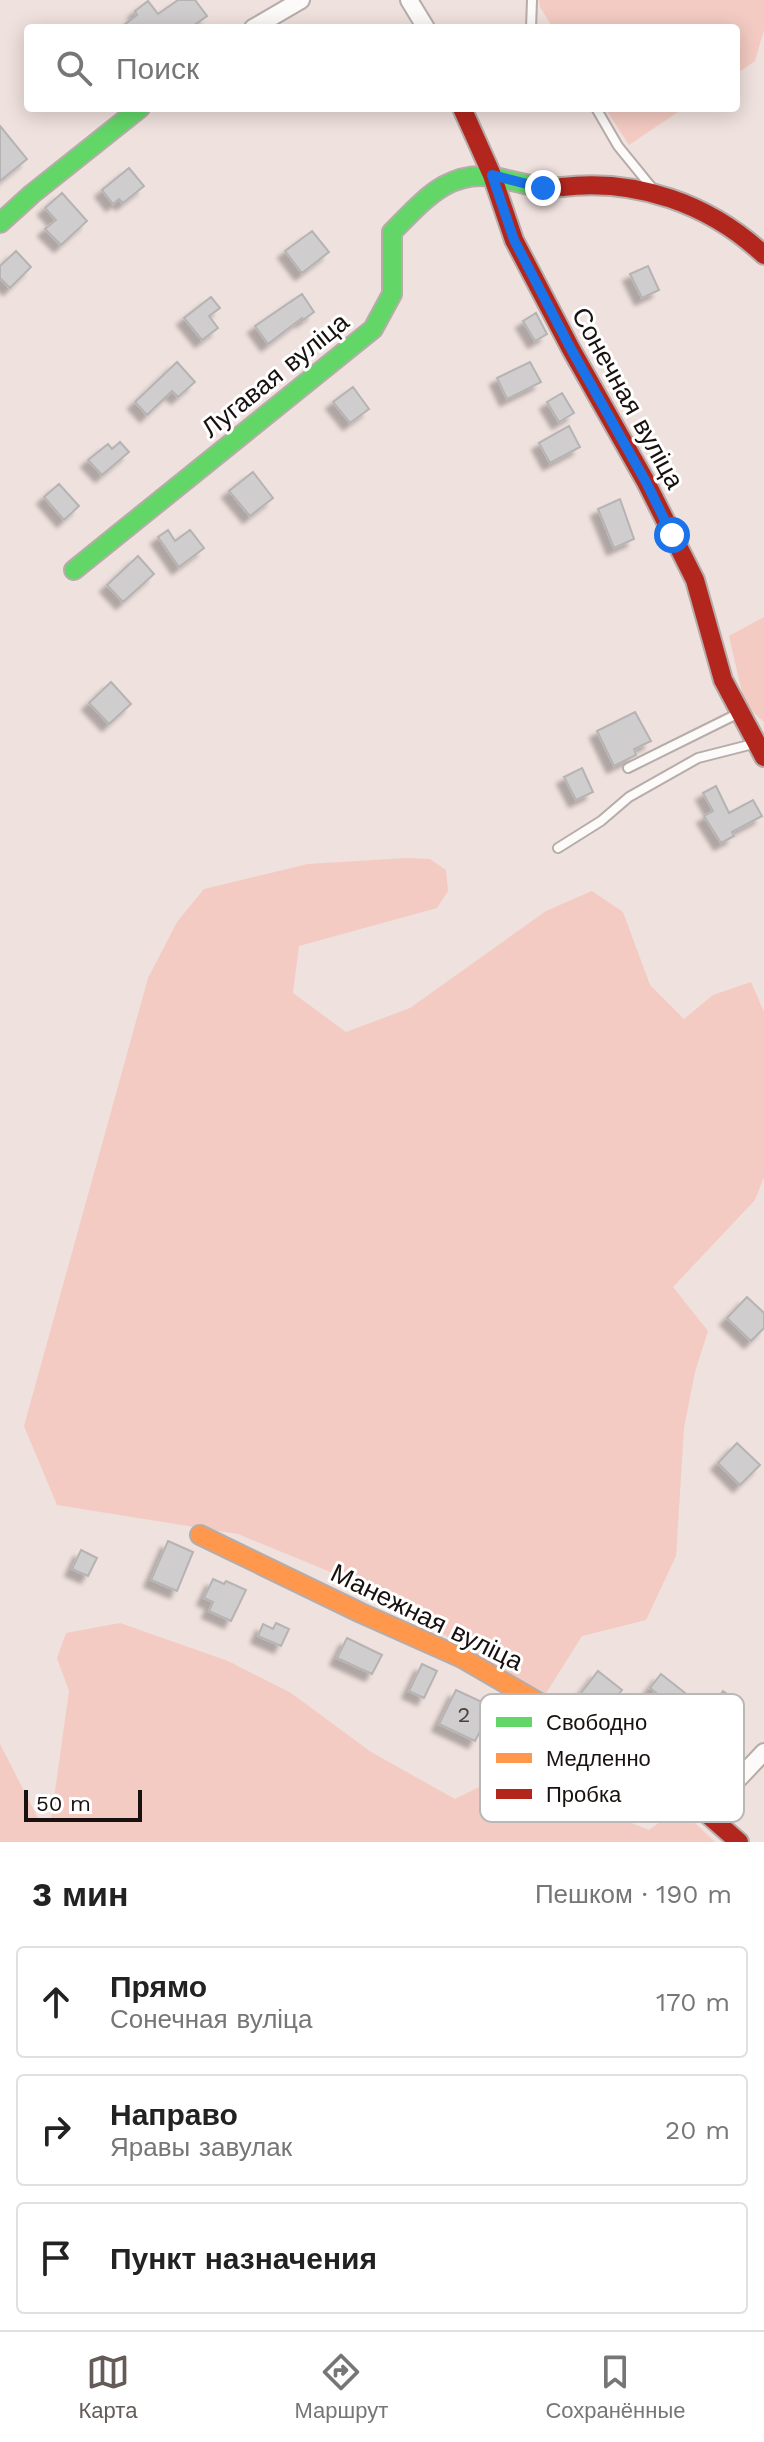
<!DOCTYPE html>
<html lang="ru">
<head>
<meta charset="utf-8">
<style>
  :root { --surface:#fff; --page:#f2f2f2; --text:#222; --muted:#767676; --line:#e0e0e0; --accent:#645a57 }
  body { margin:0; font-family:"Work Sans",sans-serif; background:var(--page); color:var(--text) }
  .scale { position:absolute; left:24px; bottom:20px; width:118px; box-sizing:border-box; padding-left:8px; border:4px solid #19110f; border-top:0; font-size:22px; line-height:28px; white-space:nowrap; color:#19110f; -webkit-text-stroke:6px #fff; paint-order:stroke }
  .stop { position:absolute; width:24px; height:24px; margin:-18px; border:6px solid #1a73e8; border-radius:50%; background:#fff }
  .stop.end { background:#1a73e8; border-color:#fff; box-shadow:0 2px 8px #0008 }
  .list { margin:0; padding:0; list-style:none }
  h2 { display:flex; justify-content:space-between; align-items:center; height:104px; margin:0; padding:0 32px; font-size:34px }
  h2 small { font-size:26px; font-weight:400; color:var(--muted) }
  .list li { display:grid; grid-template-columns:52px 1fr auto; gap:24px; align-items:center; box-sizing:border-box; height:112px; margin:0 16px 16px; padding:0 16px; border:2px solid var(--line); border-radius:8px }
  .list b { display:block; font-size:30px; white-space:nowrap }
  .list p { margin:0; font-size:26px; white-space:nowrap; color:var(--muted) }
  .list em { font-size:26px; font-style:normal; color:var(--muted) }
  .icon { flex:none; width:44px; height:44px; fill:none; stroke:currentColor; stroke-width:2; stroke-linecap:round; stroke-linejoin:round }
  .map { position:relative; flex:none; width:764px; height:1842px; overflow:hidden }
  .search { position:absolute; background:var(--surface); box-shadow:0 4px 20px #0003; left:24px; right:24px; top:24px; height:88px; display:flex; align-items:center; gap:20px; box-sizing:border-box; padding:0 28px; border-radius:8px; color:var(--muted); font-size:30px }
  .sheet { height:488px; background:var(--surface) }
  nav { display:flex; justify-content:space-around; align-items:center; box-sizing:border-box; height:112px; border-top:2px solid var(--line); background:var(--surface); font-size:22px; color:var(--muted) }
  nav a { display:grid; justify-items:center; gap:4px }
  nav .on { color:var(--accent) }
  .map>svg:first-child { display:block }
  .green { fill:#f3cbc2 }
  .building { fill:#d0cdce; stroke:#b5b3b4; stroke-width:2; filter:url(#shadow) }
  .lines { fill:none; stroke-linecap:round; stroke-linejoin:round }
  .lane-casing { stroke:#b6aca9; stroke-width:12 }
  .street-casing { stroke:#b6aca9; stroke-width:20 }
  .fast-casing { stroke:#b6aca9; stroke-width:22 }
  .slow-casing { stroke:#b6aca9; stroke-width:22 }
  .jam-casing { stroke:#b6aca9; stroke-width:22 }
  .lane { stroke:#fdfafa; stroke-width:8 }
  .street { stroke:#fdfafa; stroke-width:16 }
  .fast { stroke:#63d668; stroke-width:18 }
  .slow { stroke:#ff974d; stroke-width:18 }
  .jam { stroke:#b3261e; stroke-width:18 }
  .route { stroke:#1a73e8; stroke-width:10 }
  .labels { text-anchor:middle; stroke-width:6; stroke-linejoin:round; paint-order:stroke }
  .number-label { font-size:22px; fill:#484140 }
  .street-label { font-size:26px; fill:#19110f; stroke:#fff }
  .key { fill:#fff; stroke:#bab8b7; stroke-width:2 }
  .key-label { font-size:22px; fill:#19110f }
</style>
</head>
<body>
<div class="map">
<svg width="764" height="1842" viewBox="0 0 764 1842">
  <defs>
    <filter id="shadow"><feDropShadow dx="-7" dy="7" stdDeviation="2" flood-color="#0004"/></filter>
  </defs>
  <rect width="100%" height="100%" fill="#efe1dd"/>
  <path class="green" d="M539 0H764V30L755 61 736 74V28H553L540 7Z
    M605 108H684L629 145Z
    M764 617V722L745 705 729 636Z
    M407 858 430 859 446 870 448 891 437 908 299 946 293 993 346 1032 410 1008 546 911 592 891 623 912 650 985 684 1019 713 995 751 982 764 1012V1177L755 1200 673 1287 708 1331 695 1372 684 1428 676 1556 646 1620 582 1636 543 1698 463 1645 328 1571 238 1534 57 1505 24 1426 148 978 177 922 204 889 308 864Z
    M120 1623 228 1661 291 1693 371 1752 455 1799 508 1773 532 1738 606 1770 619 1818 649 1830 679 1808 715 1842H0V1744L40 1822 51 1820 69 1691 57 1658 66 1633Z"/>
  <path class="building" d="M178 0H195L207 16 190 28H120L137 15 135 11 148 1 158 14Z
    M0 126 27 159 0 181Z
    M129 168 144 186 123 203 119 199 113 204 102 190Z
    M62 193 87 221 61 245 45 229 56 220 45 208Z
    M312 231 329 252 302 273 285 251Z
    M16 251 31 267 10 288 0 278V266Z
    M648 266 659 290 642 298 630 274Z
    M302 294 314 312 303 320 302 318 268 344 255 326Z
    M211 297 220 308 209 316 218 328 202 340 184 318Z
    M536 313 547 334 535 341 523 321Z
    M177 362 195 382 178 397 172 391 147 415 135 402Z
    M530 362 541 382 507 399 497 378Z
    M353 387 369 409 350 423 333 402Z
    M562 393 574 413 559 422 547 402Z
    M569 426 580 447 550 463 539 443Z
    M120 442 129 452 102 475 88 460 108 444 112 449Z
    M253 472 273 498 250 516 229 491Z
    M59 484 79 506 64 520 44 497Z
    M620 499 634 539 614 548 598 509Z
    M168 530 175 541 190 530 204 548 179 567 158 537Z
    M138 556 154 574 123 602 107 585Z
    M111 682 131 704 109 724 89 703Z
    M635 712 651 741 634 749 636 755 614 766 597 731Z
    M582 768 593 792 576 800 564 777Z
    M716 786 729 813 753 800 762 816 732 832 734 836 721 843 704 816 713 811 703 793Z
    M747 1297 764 1313V1328L751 1341 727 1318Z
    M737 1443 760 1465 740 1485 718 1463Z
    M168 1541 193 1552 177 1591 151 1580Z
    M81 1550 97 1558 88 1576 72 1569Z
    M213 1579 224 1584 226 1581 246 1590 231 1621 209 1611 213 1602 204 1598Z
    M276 1623 289 1629 281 1646 258 1636 263 1624 273 1629Z
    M347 1638 382 1655 372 1674 337 1658Z
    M422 1664 437 1671 424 1698 409 1691Z
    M598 1671 622 1690 602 1715 578 1697Z
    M661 1674 708 1711 723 1691 733 1698 699 1743 715 1756 694 1783 632 1730 660 1696 650 1688Z
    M456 1690 484 1703 480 1712 488 1716 475 1741 439 1724Z"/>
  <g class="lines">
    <g class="lane-casing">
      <path id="lane" d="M531 28 532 0
        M596 108 618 146 653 189
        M628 768 739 713
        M558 848 601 821 629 797 698 758 753 744"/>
    </g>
    <g class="street-casing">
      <path id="street" d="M409 0 426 28
        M253 28 301 0
        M706 1813 764 1752"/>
    </g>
    <g class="fast-casing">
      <path id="fast" d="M0 223 32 194 140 108
        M74 570 373 329 392 294V232C424 200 450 167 499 178 521 183 540 189 562 187"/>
    </g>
    <g class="slow-casing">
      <path id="slow" d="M200 1535 361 1613 462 1658 543 1705 595 1741"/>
    </g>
    <g class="jam-casing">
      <path id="jam" d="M462 108 492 175 514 240 571 349 646 482 695 580 723 680 764 757
        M562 187C636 178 710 204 764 255
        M595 1741 669 1792 706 1813 739 1842"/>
    </g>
    <use href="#lane" class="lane"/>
    <use href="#street" class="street"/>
    <use href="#fast" class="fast"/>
    <use href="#slow" class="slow"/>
    <use href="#jam" class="jam"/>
  </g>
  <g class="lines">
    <path class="route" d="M543 188 492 175 514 240 571 349 646 482 672 535"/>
  </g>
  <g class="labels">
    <g class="number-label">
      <text x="464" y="1722">2</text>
    </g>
    <g class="street-label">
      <text transform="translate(275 375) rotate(-39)" y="9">Лугавая вуліца</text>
      <text transform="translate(628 398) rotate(61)" y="9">Сонечная вуліца</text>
      <text transform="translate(427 1617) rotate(26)" y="9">Манежная вуліца</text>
    </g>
  </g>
  <rect x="480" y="1694" width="264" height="128" rx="12" class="key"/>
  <rect x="496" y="1717" width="36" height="10" fill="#63d668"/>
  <rect x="496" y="1753" width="36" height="10" fill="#ff974d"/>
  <rect x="496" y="1789" width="36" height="10" fill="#b3261e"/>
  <g class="key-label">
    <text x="546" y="1730">Свободно</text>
    <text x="546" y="1766">Медленно</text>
    <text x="546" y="1802">Пробка</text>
  </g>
</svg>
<div class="scale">50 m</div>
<div class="stop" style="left:672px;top:535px"></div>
<div class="stop end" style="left:543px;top:188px"></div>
<div class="search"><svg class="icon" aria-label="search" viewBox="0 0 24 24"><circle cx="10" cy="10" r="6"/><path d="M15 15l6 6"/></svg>Поиск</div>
</div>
<section class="sheet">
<h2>3 мин<small>Пешком · 190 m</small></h2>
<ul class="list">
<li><svg class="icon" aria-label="ahead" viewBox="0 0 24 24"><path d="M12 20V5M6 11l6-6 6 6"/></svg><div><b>Прямо</b><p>Сонечная вуліца</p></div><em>170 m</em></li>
<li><svg class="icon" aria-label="right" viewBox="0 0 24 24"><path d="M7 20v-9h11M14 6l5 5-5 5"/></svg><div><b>Направо</b><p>Яравы завулак</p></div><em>20 m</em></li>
<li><svg class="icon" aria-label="arrive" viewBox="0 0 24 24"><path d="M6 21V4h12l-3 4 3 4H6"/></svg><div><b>Пункт назначения</b></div></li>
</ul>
</section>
<nav>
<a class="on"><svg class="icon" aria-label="map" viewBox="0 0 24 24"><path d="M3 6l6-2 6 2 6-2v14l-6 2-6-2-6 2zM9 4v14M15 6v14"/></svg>Карта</a>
<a><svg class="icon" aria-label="directions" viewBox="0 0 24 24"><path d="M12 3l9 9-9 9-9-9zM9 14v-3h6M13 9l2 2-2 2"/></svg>Маршрут</a>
<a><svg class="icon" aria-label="saved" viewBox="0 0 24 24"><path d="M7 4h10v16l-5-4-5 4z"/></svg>Сохранённые</a>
</nav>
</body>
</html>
